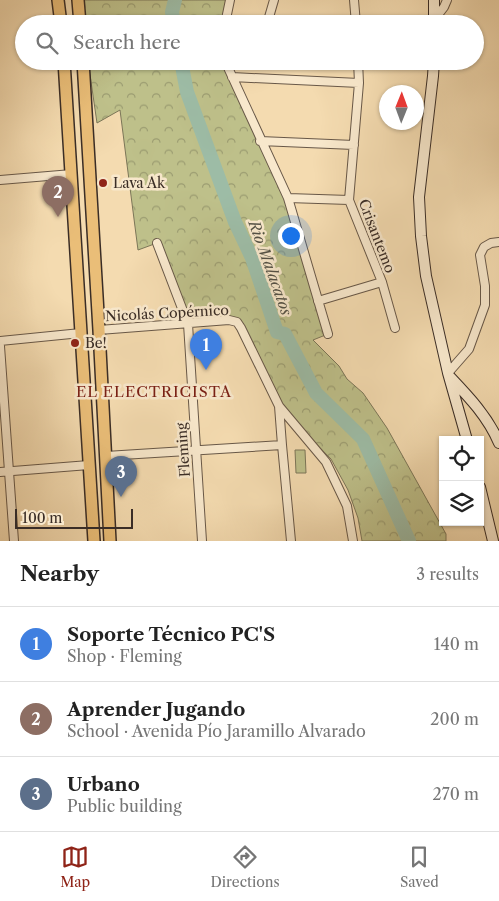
<!DOCTYPE html>
<html lang="en">
<head>
<meta charset="utf-8">
<style>
  :root { --surface:#fff; --page:#f6f6f6; --text:#222; --muted:#767676; --line:#e0e0e0; --accent:#8f2418 }
  body { margin:0; font-family:"Libre Caslon Text",serif; background:var(--page); color:var(--text) }
  .controls { position:absolute; right:15px; bottom:15px; display:grid; overflow:hidden; border-radius:0px; box-shadow:0 1px 4px #0004 }
  .controls button { width:45px; height:45px; display:grid; place-items:center; padding:0; border:0; border-bottom:1px solid var(--line); background:var(--surface); color:var(--text); font:25px sans-serif }
  .compass { position:absolute; left:379px; top:85px; width:45px; height:45px; border-radius:50%; background:var(--surface); box-shadow:0 1px 4px #0004; rotate:1deg }
  .scale { position:absolute; left:15px; bottom:12px; width:118px; box-sizing:border-box; padding-left:5px; border:2px solid #3a2d26; border-top:0; font-size:14px; line-height:18px; white-space:nowrap; color:#3a2d26; -webkit-text-stroke:4px #f8e8cc; paint-order:stroke }
  .you { position:absolute; left:290px; top:235px; width:18px; height:18px; margin:-12px; border:4px solid #fff; border-radius:50%; background:#1a73e8; box-shadow:0 0 0 8px #1a73e833 }
  .badge { display:grid; place-items:center; width:32px; height:32px; border-radius:50%; background:var(--accent); color:#fff; font-size:16px; font-weight:700 }
  .pin { position:absolute; translate:-50% -41px; filter:drop-shadow(0 1px 2px #0008) }
  .pin::after { content:''; position:absolute; top:26px; width:18px; height:15px; background:inherit; clip-path:polygon(0 0,100% 0,50% 100%) }
  .list { margin:0; padding:0; list-style:none }
  h2 { display:flex; justify-content:space-between; align-items:center; height:65px; margin:0; padding:0 20px; font-size:21px }
  h2 small { font-size:16px; font-weight:400; color:var(--muted) }
  .list li { display:grid; grid-template-columns:32px 1fr auto; gap:15px; align-items:center; box-sizing:border-box; height:75px; padding:0 20px; border-top:1px solid var(--line) }
  .list b { display:block; font-size:19px; white-space:nowrap }
  .list p { margin:0; font-size:16px; white-space:nowrap; color:var(--muted) }
  .list em { font-size:16px; font-style:normal; color:var(--muted) }
  .icon { flex:none; width:28px; height:28px; fill:none; stroke:currentColor; stroke-width:2; stroke-linecap:round; stroke-linejoin:round }
  .map { position:relative; flex:none; width:499px; height:541px; overflow:hidden }
  .search { position:absolute; background:var(--surface); box-shadow:0 1px 4px #0004; left:15px; right:15px; top:15px; height:55px; display:flex; align-items:center; gap:12px; box-sizing:border-box; padding:0 18px; border-radius:28px; color:var(--muted); font-size:19px }
  .sheet { height:290px; background:var(--surface) }
  nav { display:flex; justify-content:space-around; align-items:center; box-sizing:border-box; height:70px; border-top:1px solid var(--line); background:var(--surface); font-size:14px; color:var(--muted) }
  nav a { display:grid; justify-items:center; gap:2px }
  nav .on { color:var(--accent) }
  .map>svg:first-child { display:block }
  .park { fill:url(#park-crowns); stroke:#7c7658 }
  .pitch { fill:#bec08a; stroke:#7c7658 }
  .lines { fill:none; stroke-linecap:round; stroke-linejoin:round }
  .river { stroke:#9dbca6; stroke-width:14 }
  .street-casing { stroke:#685848; stroke-width:10 }
  .secondary-casing { stroke:#3a2d26; stroke-width:12 }
  .primary-casing { stroke:#3a2d26; stroke-width:14 }
  .street { stroke:#f8e8cc; stroke-width:8 }
  .secondary { stroke:#f8e8cc; stroke-width:10 }
  .primary { stroke:#eabe78; stroke-width:11 }
  .poi-dot { fill:#8f2418; stroke:#f8e8cc; stroke-width:2 }
  .labels { text-anchor:middle; stroke-width:5; stroke-linejoin:round; paint-order:stroke }
  .poi-label { font-size:14px; fill:#3a2d26; stroke:#f8e8cc; text-anchor:start }
  .street-label { font-size:14px; fill:#3a2d26; stroke:#f8e8cc }
  .water-label { font-size:15px; font-style:italic; fill:#535146; stroke:#f8e8cc }
  .neighbourhood-label { font-size:15px; letter-spacing:1px; fill:#7a1f14; stroke:#f8e8cc }
</style>
</head>
<body>
<div class="map">
<svg width="499" height="541" viewBox="0 0 499 541">
  <defs>
    <pattern id="park-crowns" width="20" height="18" patternUnits="userSpaceOnUse" patternTransform="scale(1.25)"><rect width="20" height="18" fill="#bec08a"/><path d="M2 6a3 3 0 1 1 6 0M12 15a3 3 0 1 1 6 0" fill="none" stroke="#9b9c71"/></pattern>
  </defs>
  <rect width="100%" height="100%" fill="#f4dbb0"/>
  <filter id="stains"><feTurbulence type="fractalNoise" baseFrequency=".004" numOctaves="4"/><feColorMatrix values="0 0 0 0 .2 0 0 0 0 .09 0 0 0 0 .02 0 0 0 .5 -.17"/></filter>
  <radialGradient id="worn" r=".72"><stop offset=".6" stop-color="#630" stop-opacity="0"/><stop offset="1" stop-color="#630" stop-opacity=".3"/></radialGradient>
  <path class="park" d="M79 0H230L225 24H82Z
    M88 61H225L288 198 328 334 313 340 339 366 347 379 363 393 387 428 446 534V541H362L358 518 348 490 331 459 279 406 237 322 188 324 157 243 138 250 120 110 97 123Z"/>
  <path class="pitch" d="M295 450H305L306 473H296Z"/>
  <g class="lines">
    <path class="river" d="M174 24 172 12 175 0
      M181 61 187 92 235 222 252 258 277 332 285 334 316 393 363 439 409 541"/>
    <g class="street-casing">
      <path id="street" d="M354 0 356 24
        M434 20 444 7 447 0
        M225 24 230 0
        M267 24 274 0
        M225 61 288 198 328 334
        M358 61 359 83 349 200 382 282 395 328
        M232 77 359 83
        M260 141 354 145
        M0 180 72 174
        M288 198 349 200
        M157 243 188 324 202 541
        M318 301 382 282
        M99 330 229 320 237 322 241 328 279 406 326 462 347 506 353 541
        M0 341 81 333
        M0 346 14 541
        M448 373 469 349 485 305V286L480 255 484 247 491 243 499 242
        M282 445 291 541
        M106 456 282 445 279 406
        M0 472 89 465"/>
    </g>
    <g class="secondary-casing">
      <path id="secondary" d="M434 0V24
        M434 61 433 76 419 197 421 236 426 276 448 373 467 440
        M450 377C469 397 488 417 499 443
        M480 487 493 541"/>
    </g>
    <g class="primary-casing">
      <path id="primary" d="M58 0 61 24
        M78 0 80 24
        M64 61 94 541
        M83 61 99 330 110 541"/>
    </g>
    <use href="#street" class="street"/>
    <use href="#secondary" class="secondary"/>
    <use href="#primary" class="primary"/>
  </g>
  <g class="poi-dot">
    <circle cx="103" cy="183" r="5"/>
    <circle cx="75" cy="343" r="5"/>
  </g>
  <g class="labels">
    <g class="poi-label">
      <text x="113" y="188">Lava Ak</text>
      <text x="85" y="348">Be!</text>
    </g>
    <g class="street-label">
      <text transform="translate(377 236) rotate(69)" y="5">Crisantemo</text>
      <text transform="translate(167 313) rotate(-3)" y="5">Nicolás Copérnico</text>
      <text transform="translate(183 450) rotate(-94)" y="5">Fleming</text>
    </g>
    <g class="water-label">
      <text transform="translate(270 268) rotate(70)" y="5">Rio Malacatos</text>
    </g>
    <g class="neighbourhood-label">
      <text x="154" y="397">EL ELECTRICISTA</text>
    </g>
  </g>
  <rect width="100%" height="100%" filter="url(#stains)"/>
  <rect width="100%" height="100%" fill="url(#worn)"/>
</svg>
<div class="controls">
<button><svg class="icon" aria-label="locate" viewBox="0 0 24 24"><circle cx="12" cy="12" r="6"/><path d="M12 2v4M12 18v4M2 12h4M18 12h4"/></svg></button>
<button><svg class="icon" aria-label="layers" viewBox="0 0 24 24"><path d="M12 4l9 5-9 5-9-5zM3 14l9 5 9-5"/></svg></button>
</div>
<svg class="compass" viewBox="-18 -18 36 36"><path d="M0-13l5 13h-10z" fill="#e53935"/><path d="M0 13l5-13h-10z" fill="#767676"/></svg>
<div class="scale">100 m</div>
<div class="you"></div>
<div class="pin badge" style="left:206px;top:370px;background:#3f7fe0">1</div>
<div class="pin badge" style="left:58px;top:217px;background:#8d6e63">2</div>
<div class="pin badge" style="left:121px;top:497px;background:#5c6f8a">3</div>
<div class="search"><svg class="icon" aria-label="search" viewBox="0 0 24 24"><circle cx="10" cy="10" r="6"/><path d="M15 15l6 6"/></svg>Search here</div>
</div>
<section class="sheet">
<h2>Nearby<small>3 results</small></h2>
<ul class="list">
<li><span class="badge" style="background:#3f7fe0">1</span><div><b>Soporte Técnico PC'S</b><p>Shop · Fleming</p></div><em>140 m</em></li>
<li><span class="badge" style="background:#8d6e63">2</span><div><b>Aprender Jugando</b><p>School · Avenida Pío Jaramillo Alvarado</p></div><em>200 m</em></li>
<li><span class="badge" style="background:#5c6f8a">3</span><div><b>Urbano</b><p>Public building</p></div><em>270 m</em></li>
</ul>
</section>
<nav>
<a class="on"><svg class="icon" aria-label="map" viewBox="0 0 24 24"><path d="M3 6l6-2 6 2 6-2v14l-6 2-6-2-6 2zM9 4v14M15 6v14"/></svg>Map</a>
<a><svg class="icon" aria-label="directions" viewBox="0 0 24 24"><path d="M12 3l9 9-9 9-9-9zM9 14v-3h6M13 9l2 2-2 2"/></svg>Directions</a>
<a><svg class="icon" aria-label="saved" viewBox="0 0 24 24"><path d="M7 4h10v16l-5-4-5 4z"/></svg>Saved</a>
</nav>
</body>
</html>
